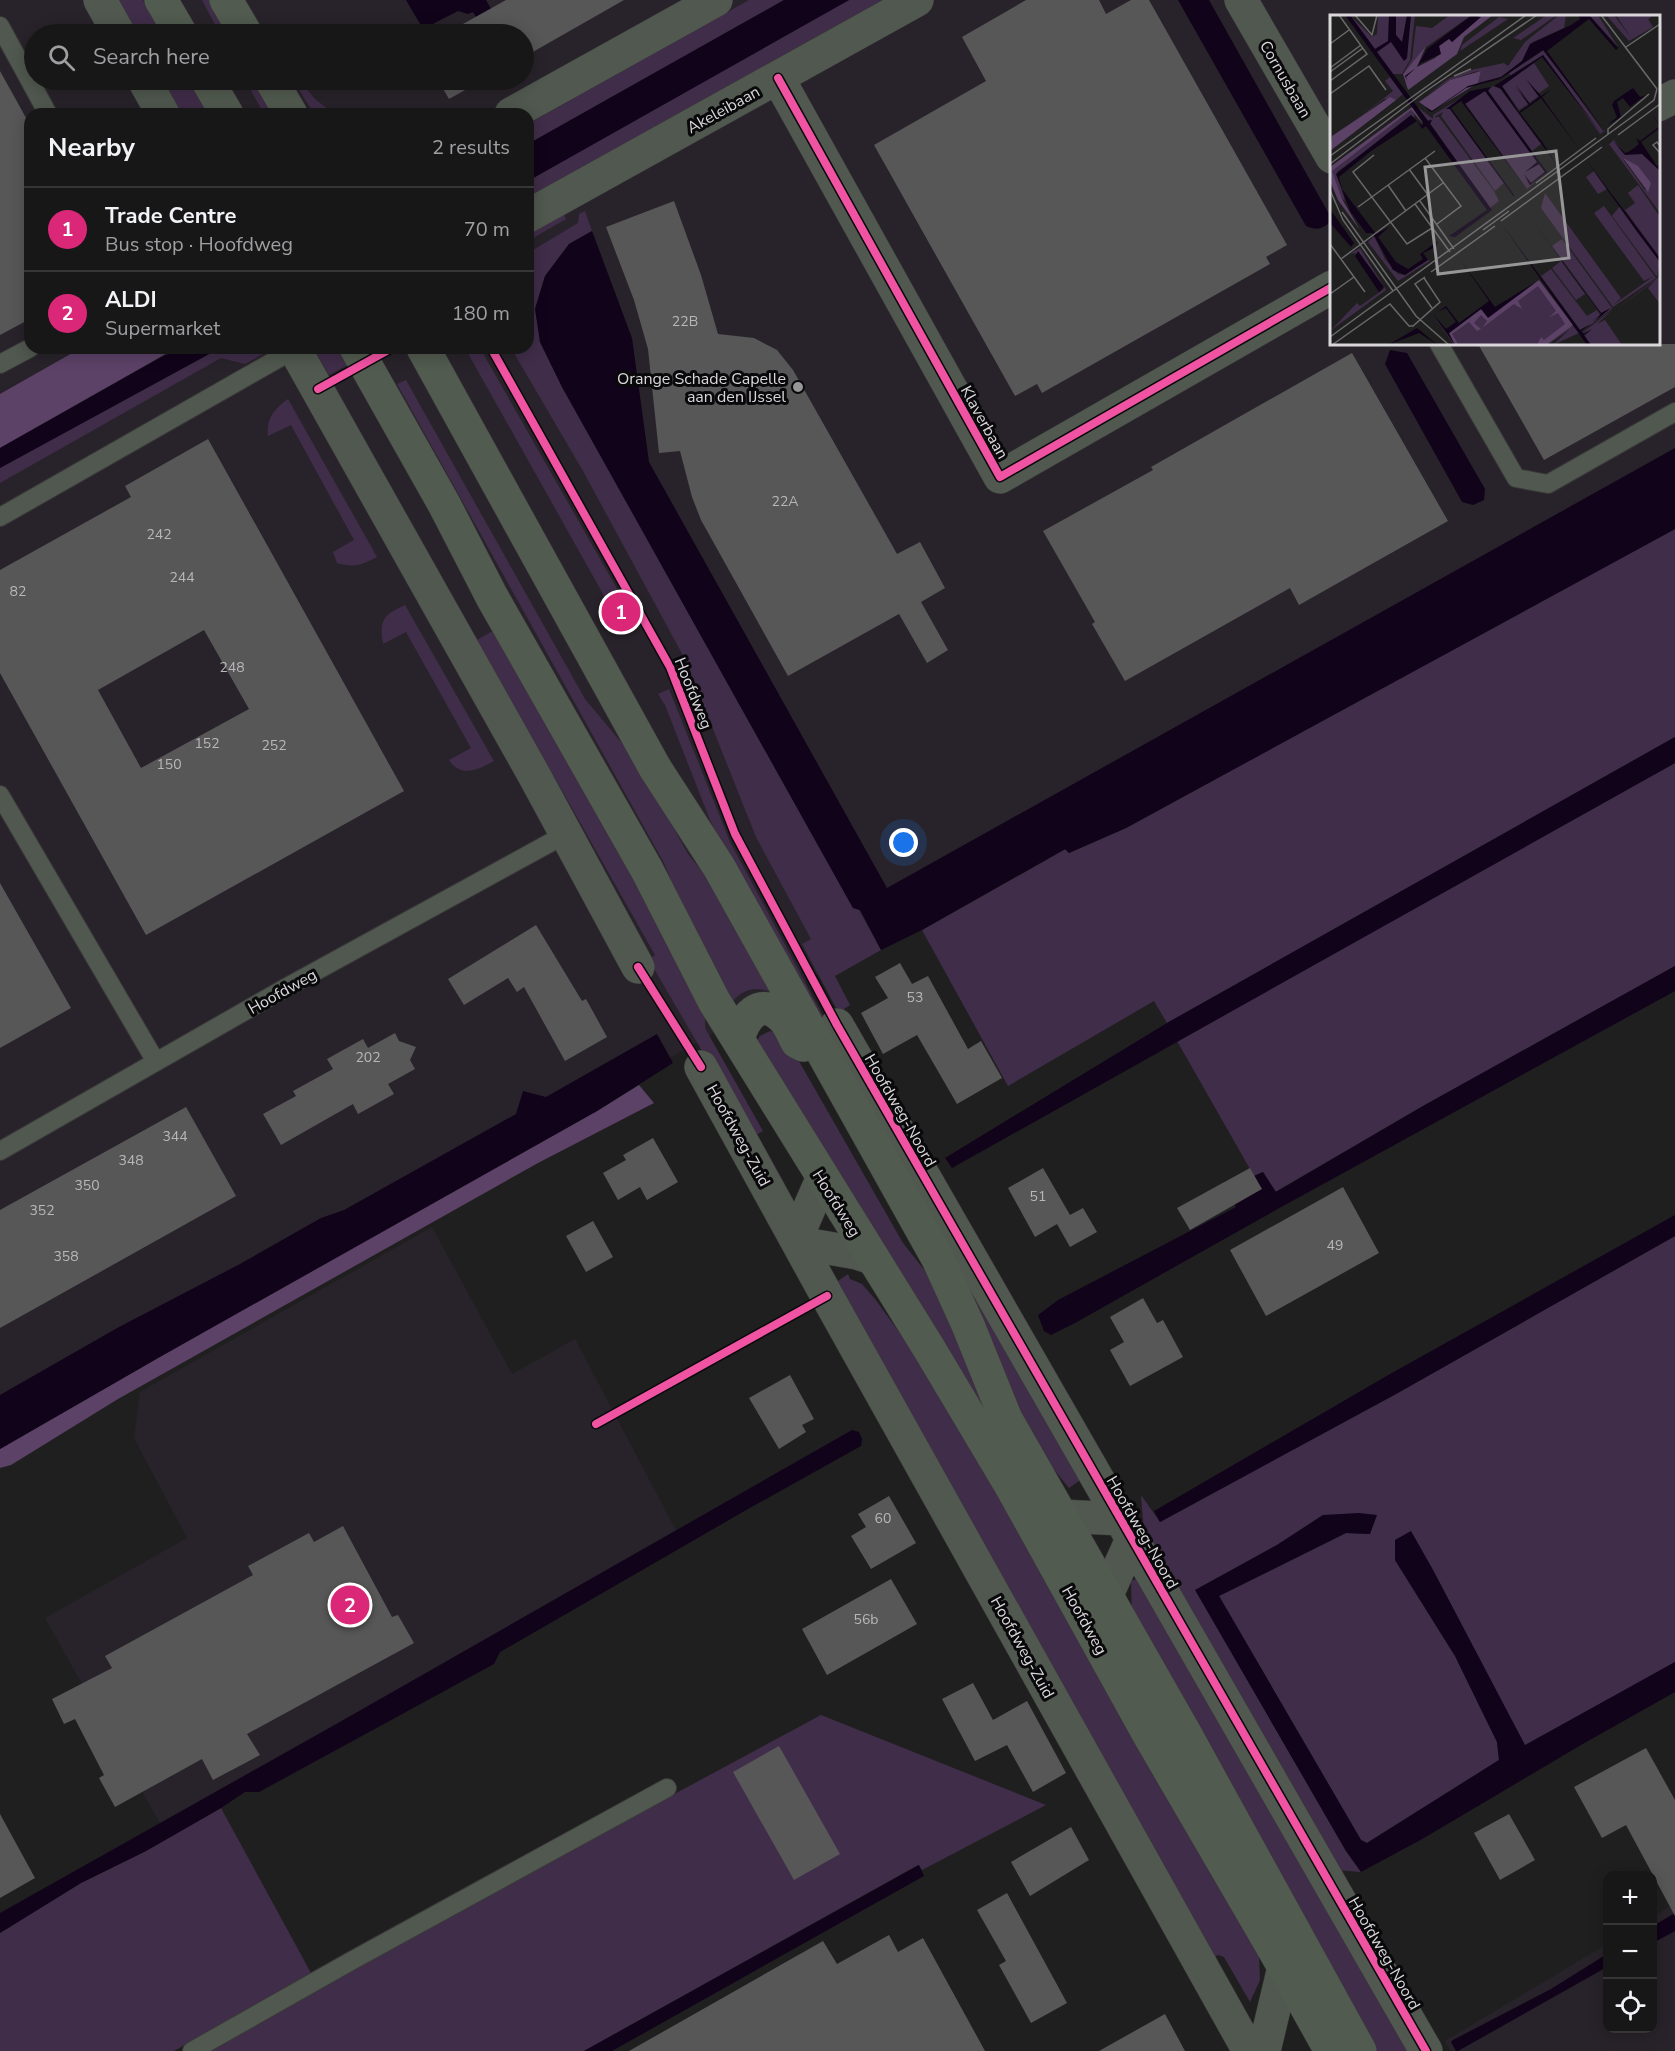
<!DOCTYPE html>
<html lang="en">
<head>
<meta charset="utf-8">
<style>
  :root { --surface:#181718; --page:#212021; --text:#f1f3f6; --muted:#9f9fa2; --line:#363637; --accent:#db2777 }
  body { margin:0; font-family:"Nunito Sans",sans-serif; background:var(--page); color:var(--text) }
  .controls { position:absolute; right:18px; bottom:18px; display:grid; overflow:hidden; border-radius:12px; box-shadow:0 3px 15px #0003 }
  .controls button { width:54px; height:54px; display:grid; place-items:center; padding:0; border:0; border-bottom:2px solid var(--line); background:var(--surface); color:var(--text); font:30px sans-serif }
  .you { position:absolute; left:904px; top:843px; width:21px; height:21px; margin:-15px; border:4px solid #fff; border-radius:50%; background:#1a73e8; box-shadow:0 0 0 9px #1a73e833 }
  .badge { display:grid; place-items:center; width:39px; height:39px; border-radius:50%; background:var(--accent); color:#fff; font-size:20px; font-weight:700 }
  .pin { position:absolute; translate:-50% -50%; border:3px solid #fff; box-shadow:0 2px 6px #0006 }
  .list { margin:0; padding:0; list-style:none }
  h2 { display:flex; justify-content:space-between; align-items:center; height:78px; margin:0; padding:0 24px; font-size:26px }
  h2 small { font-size:20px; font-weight:400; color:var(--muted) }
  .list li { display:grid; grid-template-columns:39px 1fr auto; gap:18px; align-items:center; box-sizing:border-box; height:84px; padding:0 24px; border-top:2px solid var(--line) }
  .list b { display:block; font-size:22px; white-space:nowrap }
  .list p { margin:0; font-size:20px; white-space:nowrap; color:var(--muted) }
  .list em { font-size:20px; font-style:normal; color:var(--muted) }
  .icon { flex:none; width:33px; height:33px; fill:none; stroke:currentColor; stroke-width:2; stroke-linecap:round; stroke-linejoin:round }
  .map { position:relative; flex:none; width:1675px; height:2051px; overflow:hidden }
  .search { position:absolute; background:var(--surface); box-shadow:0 3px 15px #0003; left:24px; top:24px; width:510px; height:66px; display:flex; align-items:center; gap:15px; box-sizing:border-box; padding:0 21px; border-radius:33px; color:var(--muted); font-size:22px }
  .panel { position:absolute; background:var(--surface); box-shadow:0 3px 15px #0003; left:24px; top:108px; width:510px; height:246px; border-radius:18px }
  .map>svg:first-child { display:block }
  .built { fill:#28232a; fill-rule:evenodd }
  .green { fill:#402d49 }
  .forest { fill:#5c4267 }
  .water { fill:#11031a }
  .building { fill:#585758; fill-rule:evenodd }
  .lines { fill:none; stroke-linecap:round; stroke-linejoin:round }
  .service-casing { stroke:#3a393a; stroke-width:20 }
  .minor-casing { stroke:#3a393a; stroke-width:34 }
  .secondary-casing { stroke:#3a393a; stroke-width:34 }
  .service { stroke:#50584f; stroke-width:18 }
  .minor { stroke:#50584f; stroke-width:33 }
  .secondary { stroke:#525b50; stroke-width:33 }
  .cycleway-casing { stroke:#09080a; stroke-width:11 }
  .cycleway { stroke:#f153a3; stroke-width:8 }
  .poi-dot { fill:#989798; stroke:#09080a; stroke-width:2 }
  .labels { text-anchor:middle; stroke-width:6; stroke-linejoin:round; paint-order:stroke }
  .number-label { font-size:14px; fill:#b9b7b9 }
  .street-label { font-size:16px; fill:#d9d7d9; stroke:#09080a }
  .poi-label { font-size:16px; fill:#d9d7d9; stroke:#09080a; text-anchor:end }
  .inset-road { fill:none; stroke:#6a696a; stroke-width:1.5 }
  .view { fill:#989798; fill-opacity:0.15; stroke:#989798; stroke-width:3 }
  .inset-edge { fill:none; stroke:#d9d7d9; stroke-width:3 }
</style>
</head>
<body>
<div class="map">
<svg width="1675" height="2051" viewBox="0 0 1675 2051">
  <rect width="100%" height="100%" fill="#201f20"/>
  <path class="built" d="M0 0H1675V497L1127 801 0 1434ZM1332 16H1658V344H1332ZM34 34H524V80H34ZM30 114H528V348H30Z
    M432 1227 512 1374 575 1339 680 1538 165 1832 45 1618 187 1538 134 1438 140 1392Z
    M1675 1903V2051H1451L1445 2041 1607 1944 1608 2028H1652L1653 1917Z"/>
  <path class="green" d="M116 0H143L163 34H136Z
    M202 0H210L230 34H220Z
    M749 0H784L528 144V124Z
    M849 0H890L528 205V181Z
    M161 80H188L208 114H181Z
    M245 80H256L276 114H264Z
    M293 80H299L315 99 334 114H314Z
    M585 211 592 231 569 244 545 276 535 309 540 342 562 387 853 908 859 910 881 950 835 976 850 1005 844 1009 849 1019 843 1021 802 944 811 939 756 837 686 661 583 471 511 348H528V253L578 223 579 214Z
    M563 212 566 219 528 241V229Z
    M208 348H262L265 353 245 364 221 358 0 483V468L211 353Z
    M313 348H339L348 365 329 375Z
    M465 348H480L620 594 607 601Z
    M406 380 585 699 636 760 688 854 737 914 776 994C758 985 741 988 730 1005L710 977 664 863 397 384Z
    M288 399 377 557C362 565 354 568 337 563L333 552 354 540 291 425 268 436C266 418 274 409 288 399Z
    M1675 529V737L1167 1023 1154 1001 1008 1086 922 930 1066 849 1069 853 1126 828Z
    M405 605 494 761C478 770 461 778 449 760L471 748 406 632 383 644C379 619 384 615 405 605Z
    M496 629 705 1006V1028L763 1131 752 1137 649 960 655 955 477 640Z
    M669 689 730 842 830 1029 1082 1479 1069 1488 1025 1434 721 844 710 820 665 705 658 694Z
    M1675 763V966L1423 1106 1275 1192 1263 1172 1254 1176 1177 1041Z
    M770 1031 784 1035 903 1243 940 1290 1353 2051 756 1042 760 1036Z
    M1675 1236V1662L1525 1746 1433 1570 1411 1532 1395 1540V1560L1455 1656 1497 1742 1499 1760 1367 1843 1361 1840 1219 1596 1346 1533 1369 1534 1323 1515 1277 1545 1196 1590 1346 1851 1361 1872 1336 1870 1144 1533 1141 1495 1160 1522 1396 1394Z
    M848 1274 850 1279 862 1284 875 1299 953 1406 1259 1955 1260 1980 1250 2002 1224 1957 1218 1955 1215 1957 837 1286 838 1281Z
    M1138 1578 1413 2051H1374L1132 1616 1131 1581Z
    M821 1715 1046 1805 922 1870 918 1865 584 2051H208L437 1922Z
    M221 1808 311 1973 174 2051H0V1933L81 1883 146 1851Z"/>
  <path class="forest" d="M81 348H176L0 448V394Z
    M639 1085 654 1103 538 1163 118 1399 11 1465 0 1468V1449L158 1358 597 1111Z"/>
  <path class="water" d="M406 0H486L505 34H486L473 12 468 14 458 11 423 29Z
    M784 0H849L528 181V144Z
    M1178 0H1209L1329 214V223C1321 230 1316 230 1306 226Z
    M592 231 632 338 649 462 887 888 1675 448V529L1126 828 1069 853 1065 849 922 930 881 950 860 910 853 908 562 387 540 342 535 309 545 276 569 244Z
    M196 348H208L211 353 0 468V448L165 355Z
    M1390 350 1407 353 1485 489 1484 500 1473 505 1462 502 1385 364Z
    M1675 737V763L952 1168 945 1158 1167 1023Z
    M1675 966V991L1274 1211 1075 1323 1051 1335 1044 1331 1038 1315 1058 1300 1236 1207 1227 1182 1243 1181 1263 1172 1276 1192 1423 1106Z
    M657 1034 673 1063 597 1111 158 1358 0 1449V1395L119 1327 240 1264 321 1218 344 1210 516 1114 523 1091 546 1097Z
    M1675 1215V1236L1396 1394 1160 1522 1154 1511 1390 1374Z
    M852 1430 859 1432 862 1439 861 1446 748 1509 500 1652 494 1664 259 1792H245L221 1808 146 1851 81 1883 0 1933V1913L338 1723Z
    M1359 1513 1377 1515 1370 1534 1346 1533 1219 1596 1361 1840 1367 1843 1499 1760 1497 1742 1455 1656 1395 1560V1540L1411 1531 1433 1570 1525 1745 1675 1662V1692L1581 1745 1424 1838 1361 1872 1346 1851 1195 1590 1277 1545 1323 1515Z
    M919 1865 924 1876 612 2051H584Z
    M1675 1913V1931L1653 1943V1926Z
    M1607 1954V1967L1458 2051H1456L1451 2042 1453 2040 1551 1989Z"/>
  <path class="building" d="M506 0H624L524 57V34H445Z
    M1026 0H1099L1106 14 1131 0H1149L1287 245 1266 257 1270 264 1042 393 1037 384 1015 396 874 145 986 81 962 37Z
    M0 71 30 125V319L0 335Z
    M438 80H483L449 99Z
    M674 201 701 275 718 334 754 338 777 350 793 370 897 554 920 542 945 588 921 602 948 650 927 663 899 614 788 676 701 520 692 497 680 451 659 453 648 349 634 300 606 227Z
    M1478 344H1675V387L1544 460Z
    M1352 353 1448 521 1299 605 1290 588 1125 681 1092 624 1095 622 1043 531 1153 470 1151 467Z
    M208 439 404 791 146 935 0 673V570L131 497 125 486ZM204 630 249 709 141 768 98 690Z
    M0 883 71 1008 0 1048Z
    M536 925 582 1001 586 999 607 1037 565 1061 524 987 517 992 508 978 464 1005 448 979Z
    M900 963 912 984 928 976 968 1049 981 1041 1002 1078 957 1104 917 1035 883 1054 861 1013 888 998 875 977Z
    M395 1033 399 1041 416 1047 410 1060 415 1069 388 1084 394 1094 358 1114 353 1104 281 1145 263 1114 296 1096 293 1091 333 1069 327 1059 363 1039 368 1048Z
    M186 1107 236 1196 0 1328V1210Z
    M653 1138 678 1182 647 1200 640 1187 618 1200 603 1173 626 1160 623 1155Z
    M1043 1168 1070 1215 1083 1208 1097 1232 1070 1247 1057 1224 1035 1237 1008 1188Z
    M1250 1168 1262 1189 1190 1230 1177 1208Z
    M1343 1187 1379 1253 1266 1316 1230 1250Z
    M593 1221 613 1257 586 1272 566 1236Z
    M1143 1298 1157 1323 1163 1320 1183 1357 1130 1386 1110 1350 1124 1342 1110 1317Z
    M790 1375 814 1419 802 1425 806 1432 779 1449 749 1398Z
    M889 1496 916 1543 871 1569 851 1536 866 1527 858 1514Z
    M343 1526 392 1617 398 1615 414 1643 247 1734 260 1755 213 1780 202 1759 115 1807 99 1778 104 1775 75 1719 64 1724 52 1699 112 1668 105 1656 253 1575 248 1566 309 1533 314 1542Z
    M891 1579 917 1624 827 1675 802 1629Z
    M973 1683 993 1720 1027 1701 1066 1773 1033 1792 1007 1745 975 1761 942 1699Z
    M779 1746 840 1854 794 1880 733 1772Z
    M1646 1748 1675 1800V1916L1626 1825 1602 1838 1574 1787Z
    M0 1814 35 1878 0 1898Z
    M1509 1814 1535 1860 1500 1880 1474 1833Z
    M1071 1827 1089 1860 1030 1896 1011 1862Z
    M1007 1893 1067 2003 1031 2023 999 1965 1006 1961 977 1910Z
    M889 1935 898 1952 923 1938 985 2051H629L823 1941 837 1964Z
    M1165 2014 1185 2051H1099Z"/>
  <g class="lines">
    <g class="service-casing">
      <path id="service" d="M0 26 48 114
        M1439 344 1516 478 1548 484 1675 412
        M0 364 30 348
        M0 517 295 349
        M0 795 156 1062
        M0 1151 287 987 566 834
        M192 2051 353 1960 667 1788"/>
    </g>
    <g class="minor-casing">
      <path id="minor" d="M100 0 119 34
        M1241 0 1332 157
        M778 78 1000 477 1332 287
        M144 80 163 114
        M1658 105 1675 96
        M511 114 716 0
        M528 216 917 0
        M294 348 534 775 638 967
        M837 1025 1426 2051
        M701 1067 827 1296 1249 2051
        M799 1243 857 1253 872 1258
        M799 1243 802 1225 822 1179
        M1062 1516 1120 1519
        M1106 1597 1132 1539
        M1264 2051 1284 1967"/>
    </g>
    <g class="secondary-casing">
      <path id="secondary" d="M161 0 181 34
        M226 0 246 34
        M207 80 227 114
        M271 80 291 114
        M356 348 444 504 492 597 647 870 714 1001 930 1350 1011 1486 1149 1735 1284 1967 1331 2051
        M423 348 655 768 719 867 938 1259 968 1325 1006 1419 1186 1735 1360 2051
        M738 1039C744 1018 759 996 782 1017 789 1023 793 1035 797 1042L803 1045"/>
    </g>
    <use href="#service" class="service"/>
    <use href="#minor" class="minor"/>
    <use href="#secondary" class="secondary"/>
    <g class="cycleway-casing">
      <path id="cycleway" d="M778 78 1000 477 1332 287
        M491 348 670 667 735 834 837 1025 1426 2051
        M318 389 392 348
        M638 967 701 1067
        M596 1424 827 1296"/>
    </g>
    <use href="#cycleway" class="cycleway"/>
  </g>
  <circle class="poi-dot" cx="798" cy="387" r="6"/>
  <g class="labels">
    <g class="number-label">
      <text x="685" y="326">22B</text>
      <text x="785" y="506">22A</text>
      <text x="159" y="539">242</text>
      <text x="182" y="582">244</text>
      <text x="18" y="596">82</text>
      <text x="232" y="672">248</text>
      <text x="207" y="748">152</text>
      <text x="274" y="750">252</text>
      <text x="169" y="769">150</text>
      <text x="915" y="1002">53</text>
      <text x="368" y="1062">202</text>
      <text x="175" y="1141">344</text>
      <text x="131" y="1165">348</text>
      <text x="87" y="1190">350</text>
      <text x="1038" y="1201">51</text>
      <text x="42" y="1215">352</text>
      <text x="1335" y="1250">49</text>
      <text x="66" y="1261">358</text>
      <text x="883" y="1523">60</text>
      <text x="866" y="1624">56b</text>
    </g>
    <g class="street-label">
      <text transform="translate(1286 79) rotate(60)" y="6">Cornusbaan</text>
      <text transform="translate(723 109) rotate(-29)" y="6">Akeleibaan</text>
      <text transform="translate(985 422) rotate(61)" y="6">Klaverbaan</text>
      <text transform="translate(694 693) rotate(68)" y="6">Hoofdweg</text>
      <text transform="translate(282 991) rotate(-29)" y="6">Hoofdweg</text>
      <text transform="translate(901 1110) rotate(60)" y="6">Hoofdweg-Noord</text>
      <text transform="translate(739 1135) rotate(61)" y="6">Hoofdweg-Zuid</text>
      <text transform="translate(837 1203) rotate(58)" y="6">Hoofdweg</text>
      <text transform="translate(1143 1532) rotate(60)" y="6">Hoofdweg-Noord</text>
      <text transform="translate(1085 1620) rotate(61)" y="6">Hoofdweg</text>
      <text transform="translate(1023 1647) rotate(61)" y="6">Hoofdweg-Zuid</text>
      <text transform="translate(1385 1953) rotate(60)" y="6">Hoofdweg-Noord</text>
    </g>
    <g class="poi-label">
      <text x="786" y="384">Orange Schade Capelle<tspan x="786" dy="18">aan den IJssel</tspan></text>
    </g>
  </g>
  <g transform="translate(1330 15)">
    <rect width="330" height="330" fill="#201f20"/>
    <path d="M20 0 42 22 47 19 48 0H80L76 43 81 0H85L80 45 72 59H62ZM120 0H142L96 32 73 59 82 44 86 11 102 13ZM217 0H227L191 25 183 23ZM229 0H236L234 13 203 27 192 46 171 62 148 68 151 56 144 57 120 65 98 79 120 63 141 55 174 48 178 51 195 27ZM259 0H268L290 35 289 33ZM276 0H284L301 23 286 0H324L318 4 323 12 299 26ZM169 2 178 4 130 36 132 30ZM214 35 273 116 276 115 270 119 213 40 181 62 179 58ZM204 48 219 71 209 78 201 71 209 81 199 88 185 72 198 89 189 95 172 71ZM60 62 73 79 66 85 54 84 27 104 63 76 55 66ZM164 71 169 72 211 129 202 136 157 74ZM147 73 116 94H120L174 168 165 176 111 101 113 97 104 102H109L164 176 169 186 160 193 100 108 101 104 98 106 85 90 103 104V100ZM155 76 208 148 195 157 209 149 215 157 200 169 195 163 200 170 217 157 197 174 135 88ZM81 95 85 101 7 157 15 186 12 184 1 156ZM288 121 284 125 294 139H312L329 155 330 198 279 129 273 135ZM293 144 321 168 315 175 312 171ZM264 156 277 174 268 179 256 162ZM308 170 330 202V243L295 195 305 188 298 178ZM215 178 291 283 283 290 324 261 314 266 264 198 274 191 326 263 283 292 211 193ZM290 191 330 247 327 262 282 201ZM44 221 55 244 68 259 75 260 95 244 100 246 68 266 38 227ZM232 224 282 293V294L251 317 261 309 250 315 211 261 221 254 257 301 267 295 270 300 261 307 281 293 271 298 228 239 222 231ZM30 233 56 275 0 316 27 288 30 291 54 274 25 238 20 239ZM231 246 255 279 246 285 222 253ZM330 261V289L318 273 326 265 285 295ZM208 269 249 318 223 330 240 314 217 330H129L121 319 151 297 157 304ZM282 295 267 309 275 305 292 330H261L254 321 261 315 252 318Z" fill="#402d49" fill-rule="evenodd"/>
    <path d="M150 0H163L134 22 127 39 78 75 73 59 96 31 87 52 105 43 110 39 109 31 119 23 122 27ZM151 56 148 68 102 96 89 87 120 65ZM60 82 66 85 0 136 2 121ZM82 92 94 110 81 95 2 156 12 184 30 215 8 185 0 166V152ZM293 143 308 151 321 168 318 177ZM209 265 243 310 216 330H207L211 322 214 325 235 309 228 298 219 302 226 296 208 271 188 286 192 294 184 289 152 313 157 306 151 300 144 308 151 314 147 316 139 307 122 319 129 330 124 329 100 296 125 329 118 319 151 294 158 302Z" fill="#5c4267"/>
    <path d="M15 0H20L45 34 58 26 59 0H66V20L72 27 77 0H81L77 43 74 46 61 27 47 37 98 106 102 105 100 109 162 195 125 222 119 221 157 195 96 111 92 114 87 106 41 136 9 162 12 174 46 219 59 212 48 222 66 247 78 254 93 244 90 239 108 226 106 232 93 238 98 245 75 260 63 255 46 224 42 218H36L20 196 6 159 81 100 92 111 93 107ZM142 0 151 2 122 27 119 24 109 31 111 39 91 48 76 62 77 66 75 61 87 52 97 34ZM248 0H259L288 33 286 35 259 4 217 36 274 115 213 35 170 64 136 73 102 97 99 96 95 92 102 96 138 71 171 62 192 46 200 29 241 10 250 4ZM213 40 271 118 212 42 172 71 189 97 199 90 186 70 200 89 209 82 196 64 211 81 222 74 212 82 249 134 211 83 190 98 213 128 227 150 171 74 164 71ZM161 72 158 76 217 157 200 170 194 159 201 168 215 157 209 149 195 157 207 147 155 76 135 89 196 173 131 86 121 93 184 180V182L120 94H116L140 76ZM303 73 310 82 316 80 300 92 293 83 287 87 291 102 278 110 287 102 282 90 284 86ZM321 98 330 110V113L311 127 327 151 330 149V163L329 155 312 139 295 140 283 126 295 138 300 136 309 129 306 123 310 126 330 111ZM256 145 330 243V247L308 218ZM193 193 271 298 281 293 264 307 271 299ZM0 194 24 228 21 232 1 209ZM171 208 250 315 261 309 251 316 254 319 263 313 254 320 261 330H257ZM28 236 54 272 49 277 25 241ZM129 243 165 292 206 267 158 303 151 294 119 318 125 330 102 298 116 314 126 307 116 293 108 297 116 291 129 308 159 286ZM87 313 108 330 89 318 58 330Z" fill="#11031a"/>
    <path class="inset-road" d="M25 0 42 20 47 0M271 0 327 74M0 29 19 15M296 32 330 9M0 53 31 30M0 57 33 33M124 61 141 54M0 66 37 39 9 0M0 79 39 51 56 75M278 119V114L319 79M288 120 330 89M330 131 327 127 323 130 330 138M44 140 23 157 77 229 102 213M0 141 196 0M95 143 131 191 107 209M0 149 93 78 207 0M79 154 98 180M206 168 266 123M58 170 76 196M0 175 13 205 63 276M90 186 124 234M85 189 120 237M28 192 105 136M12 197 66 273M171 206 272 132M153 215 179 196M0 229 35 277M11 244 113 168M101 257 165 211M95 262 85 269 102 293M66 273 86 301 119 330M0 279 24 262M0 322 299 104 324 85 327 74M2 330 60 289 79 311H83L110 287 94 263"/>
    <path class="view" d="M226 136 239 243 108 259 95 152Z"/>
    <rect width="330" height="330" class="inset-edge"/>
  </g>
</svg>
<div class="controls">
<button>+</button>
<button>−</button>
<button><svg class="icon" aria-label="locate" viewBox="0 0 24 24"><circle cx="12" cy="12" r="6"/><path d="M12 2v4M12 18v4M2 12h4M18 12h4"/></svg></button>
</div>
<div class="you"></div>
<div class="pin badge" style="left:621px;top:612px">1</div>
<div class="pin badge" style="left:350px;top:1605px">2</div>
<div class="search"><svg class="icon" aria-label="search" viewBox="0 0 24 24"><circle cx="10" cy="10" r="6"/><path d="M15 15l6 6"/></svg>Search here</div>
<section class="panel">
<h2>Nearby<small>2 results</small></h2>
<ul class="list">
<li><span class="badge">1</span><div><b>Trade Centre</b><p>Bus stop · Hoofdweg</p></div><em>70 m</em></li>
<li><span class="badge">2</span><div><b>ALDI</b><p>Supermarket</p></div><em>180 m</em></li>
</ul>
</section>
</div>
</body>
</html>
